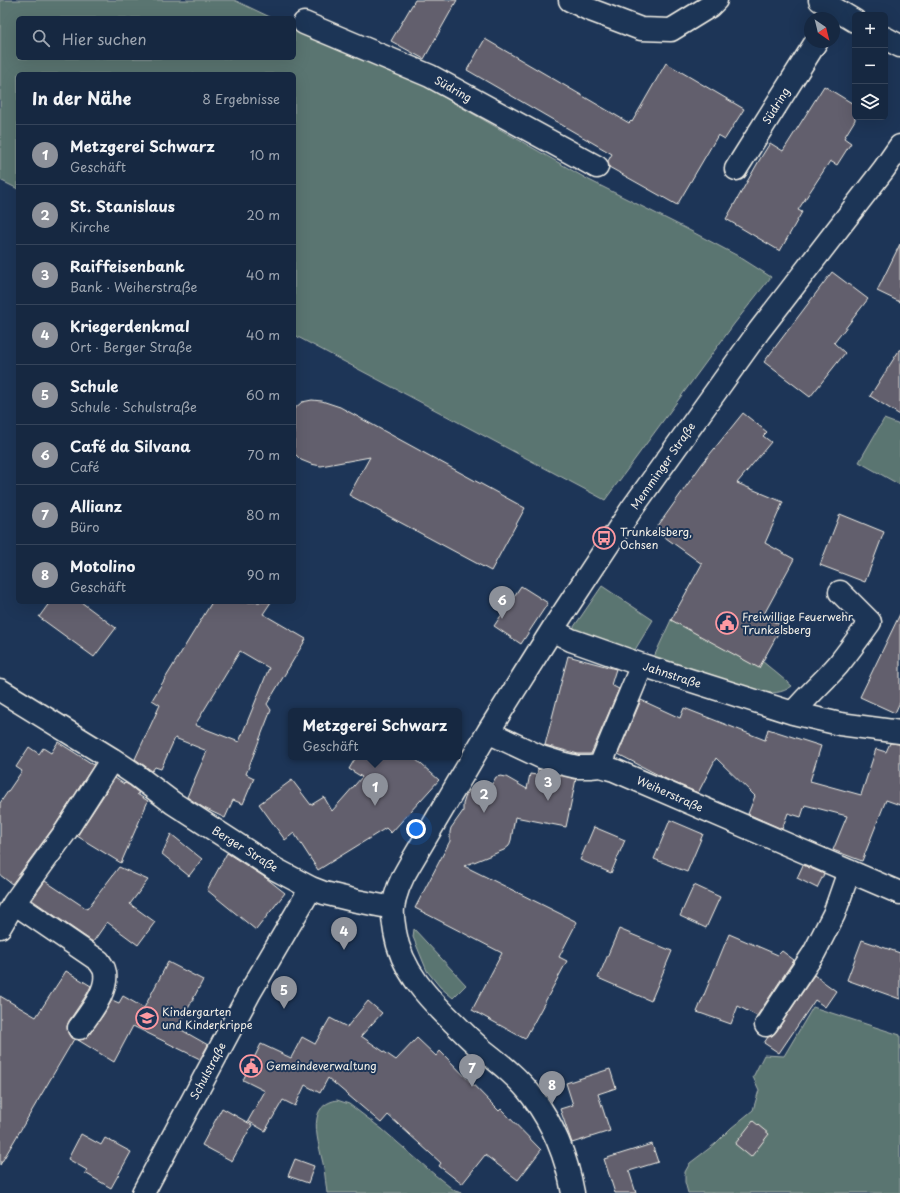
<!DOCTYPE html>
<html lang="de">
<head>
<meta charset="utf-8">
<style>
  :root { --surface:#162841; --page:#23344c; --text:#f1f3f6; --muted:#9ea6b1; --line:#35445a; --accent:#8c9099 }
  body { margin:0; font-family:"Playpen Sans",sans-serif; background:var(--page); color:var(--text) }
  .controls { position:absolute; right:12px; top:12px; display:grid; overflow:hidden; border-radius:6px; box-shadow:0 4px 16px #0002 }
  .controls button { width:36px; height:36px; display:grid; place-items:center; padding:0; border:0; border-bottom:1px solid var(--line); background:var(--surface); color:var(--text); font:20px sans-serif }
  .compass { position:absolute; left:804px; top:12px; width:36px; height:36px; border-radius:50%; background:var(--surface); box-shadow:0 4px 16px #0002; rotate:145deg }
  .you { position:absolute; left:416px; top:829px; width:14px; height:14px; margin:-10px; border:3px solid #fff; border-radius:50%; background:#1a73e8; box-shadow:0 0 0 6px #1a73e833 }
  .badge { display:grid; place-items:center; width:26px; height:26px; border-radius:50%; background:var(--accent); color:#fff; font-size:13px; font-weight:700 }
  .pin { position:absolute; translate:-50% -33px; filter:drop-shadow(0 1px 2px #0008) }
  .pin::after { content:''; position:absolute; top:21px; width:14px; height:12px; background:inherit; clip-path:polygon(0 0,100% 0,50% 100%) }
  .popup { position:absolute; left:288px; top:708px; width:174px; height:52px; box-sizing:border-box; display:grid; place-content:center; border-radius:6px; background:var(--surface); filter:drop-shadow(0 1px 3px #0005); font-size:13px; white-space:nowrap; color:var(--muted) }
  .popup b { font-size:15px; color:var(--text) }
  .popup::after { content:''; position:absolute; left:50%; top:100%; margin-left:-8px; border:8px solid transparent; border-top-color:var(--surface) }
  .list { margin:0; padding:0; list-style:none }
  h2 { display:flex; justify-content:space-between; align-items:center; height:52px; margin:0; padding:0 16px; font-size:17px }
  h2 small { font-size:13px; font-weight:400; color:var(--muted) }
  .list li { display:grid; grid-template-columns:26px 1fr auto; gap:12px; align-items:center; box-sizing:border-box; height:60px; padding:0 16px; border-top:1px solid var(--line) }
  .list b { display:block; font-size:15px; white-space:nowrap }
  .list p { margin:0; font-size:13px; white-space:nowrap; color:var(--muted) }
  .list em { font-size:13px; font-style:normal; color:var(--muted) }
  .icon { flex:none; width:22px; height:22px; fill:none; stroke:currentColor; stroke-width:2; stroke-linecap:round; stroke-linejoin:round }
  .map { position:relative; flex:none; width:900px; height:1193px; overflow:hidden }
  .search { position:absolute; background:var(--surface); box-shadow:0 4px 16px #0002; left:16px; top:16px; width:280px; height:44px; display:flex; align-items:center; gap:10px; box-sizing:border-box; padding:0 14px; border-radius:6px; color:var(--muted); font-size:15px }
  .panel { position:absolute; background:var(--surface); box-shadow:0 4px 16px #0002; left:16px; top:72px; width:280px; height:532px; border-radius:6px }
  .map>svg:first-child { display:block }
  .green { fill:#5a7471; stroke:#a7b2ac }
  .building { fill:#625f6d; stroke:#f4f1e8; fill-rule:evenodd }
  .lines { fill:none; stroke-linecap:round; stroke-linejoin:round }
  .minor-casing { stroke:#f4f1e8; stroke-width:25 }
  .minor { stroke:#1d3557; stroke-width:22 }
  .labels { text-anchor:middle; stroke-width:4; stroke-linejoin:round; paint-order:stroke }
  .street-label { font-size:11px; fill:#f4f1e8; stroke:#1d3557 }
  .poi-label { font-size:11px; fill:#f4f1e8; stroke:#1d3557; text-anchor:start }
</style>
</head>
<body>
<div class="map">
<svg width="900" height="1193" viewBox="0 0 900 1193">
  <rect width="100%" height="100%" fill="#1d3557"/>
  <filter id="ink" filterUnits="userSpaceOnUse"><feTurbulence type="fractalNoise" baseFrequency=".025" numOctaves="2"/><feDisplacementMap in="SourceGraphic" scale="8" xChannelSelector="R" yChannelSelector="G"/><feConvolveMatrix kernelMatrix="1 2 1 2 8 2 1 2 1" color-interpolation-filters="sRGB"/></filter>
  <g filter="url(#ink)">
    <path class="green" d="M0 0H234L272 18H18V58H294V27L318 35 398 71 589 180 685 228 738 256 771 277 734 324 605 500 294 335V74H18V189L0 180Z
      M884 419 900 425V485L859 462Z
      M602 586 653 620 630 658 569 634Z
      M671 620 762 661 792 686C782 694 771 693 759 693L653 659Z
      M414 929 466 985 453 998 440 987 427 971 413 937Z
      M813 1007 900 1035V1193H688L685 1182V1172L690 1163 715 1144 731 1128 753 1110 759 1090 753 1077 764 1055 784 1056Z
      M337 1100 349 1104 382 1129 435 1175 455 1191 462 1193H327C326 1185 325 1176 324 1168 321 1153 314 1132 317 1118 319 1107 327 1102 337 1100Z"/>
    <path class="building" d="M415 0H457L424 59 391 41Z
      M485 39 629 123 631 121 632 122 666 63 744 109 725 139 718 135 677 205 609 167 608 161 612 154 467 70Z
      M824 86 855 105V120L844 138 851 143 837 165 830 161 798 210 802 212 780 251 726 219 760 159 770 143 783 151Z
      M900 244V302L877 291Z
      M832 272 868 299 834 343 845 353 810 397 764 362Z
      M900 349V415L870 396Z
      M312 400 322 401 340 407 525 508 491 571 349 495 370 457 321 466 311 464 301 460 294 453V409L302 402Z
      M743 413 767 432 763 436 771 442 737 483 783 502 765 543 794 559 763 616 782 626 759 668 671 620 702 564 655 530 702 464Z
      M840 514 884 532 865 582 820 565Z
      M521 586 548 603 521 644 494 626Z
      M50 602H81L116 628 94 657 39 617Z
      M212 602H271L263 614 306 639 267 704 271 710 246 774 254 778 243 804 233 800 225 818 204 808 187 797 207 751 175 738 161 769 155 767 152 771 135 759 160 705 152 700ZM240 651 269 668 239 742 195 725Z
      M900 614V702L895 713 860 697Z
      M568 656 616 669 611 685 619 689 591 754H578L545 745Z
      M641 700 680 718 684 708 765 740 768 729 821 746 810 781 861 795 876 749 886 752 890 743 900 744V805L886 800 862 861 833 850 847 816 805 805 801 817 788 813 782 829 748 814 755 796 716 758 698 793 668 780 618 754Z
      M58 742 94 765 56 824 12 884 0 875V803L22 771 16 767 29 747 39 754 43 748 51 753Z
      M356 757H413L439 780 391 833 386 828 318 870 294 833 285 840 259 804 292 780 311 805 324 797 332 811 362 777 349 769Z
      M538 769 576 779 566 827 515 817 511 840 509 846 504 850 464 866 577 922 559 957 567 961 525 1039 472 1010 502 953 415 908 450 841V832L451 828 463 811V804L466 795 471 789 477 785 492 784 496 777 501 776 506 777 527 789 530 774 537 775Z
      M115 778 124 784 125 783 129 785 139 793 137 794 148 801 121 863 77 836Z
      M670 820 703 834 687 872 654 859Z
      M594 827 625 840 611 873 580 860Z
      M171 834 202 859 189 876 162 854Z
      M227 853 266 878 285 893 256 930 207 890Z
      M803 865 824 874 817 888 797 878Z
      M119 867 148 880 130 904 155 922 138 945 107 922 93 942 32 900 45 881 87 909Z
      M694 885 720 897 706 928 680 916Z
      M619 929 672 951 651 1001 598 978Z
      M729 934 778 955 782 951 794 960 757 1016 738 1006 731 1024 697 1012Z
      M862 940 900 953V999L847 980Z
      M168 962 203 980 178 1028 208 1045 200 1059 133 1026 114 1062 78 1040 84 1039 89 1035 103 1015 112 1000 119 1003 123 996 144 1008Z
      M66 971 91 986 87 994 69 1021 67 1026 68 1033 71 1038 74 1039 0 1165V996L36 1017Z
      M814 975 836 991 825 1007 815 1000 779 1053 764 1043 768 1037 772 1036 776 1032Z
      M368 1001 382 1013 361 1036 396 1060 417 1038 436 1056 440 1051 499 1111 501 1109 541 1150 518 1180 485 1155 462 1184 439 1166 441 1163 388 1115 381 1123 328 1078 320 1093 305 1085 295 1106 283 1100 265 1131 248 1121 265 1091 243 1080 261 1044 291 1058 302 1037 315 1044 330 1018 347 1027Z
      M610 1069 616 1088 598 1094 610 1131 572 1143 560 1109 573 1105 566 1083Z
      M222 1108 252 1125 232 1161 202 1145Z
      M753 1121 769 1134 751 1157 735 1144Z
      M81 1134 101 1145 105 1138 131 1152 111 1188 85 1173 87 1170 68 1159Z
      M652 1144 658 1162 629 1171 636 1193H615L604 1159Z
      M295 1159 314 1166 308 1183 288 1176Z"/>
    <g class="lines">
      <g class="minor-casing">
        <path id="minor" d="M570 0 588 9 641 29 671 30 710 6 716 0
          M820 0 855 21
          M304 23 430 76 597 167
          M885 38 900 46
          M736 169 816 42
          M552 630 571 640 642 665 793 713 840 724 900 732
          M0 690 112 759 136 775 173 803 275 869 311 888 324 893 357 901 393 908
          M793 713C807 696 824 681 838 665 849 651 860 636 870 622L840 592
          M488 732 541 757 564 764 577 767H590L600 766 614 770 900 893
          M600 766 642 665
          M14 903 99 961C101 964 103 967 104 969 111 988 89 1014 79 1028
          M0 927 14 903 66 831 112 759
          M766 1025 814 953 834 914 849 871
          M143 1193 249 994 311 888
          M573 1193C567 1159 553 1124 532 1096 518 1077 498 1062 479 1047 471 1040 463 1032 455 1024 428 998 401 970 395 932 394 924 392 916 393 908 395 893 401 879 409 866L488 732 552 630 631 510 759 331 884 169 900 146"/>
      </g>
      <use href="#minor" class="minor"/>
    </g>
  </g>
  <defs>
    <g id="bus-ring" transform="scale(1.15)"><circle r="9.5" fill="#1d3557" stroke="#ff9aa2" stroke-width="1.5"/><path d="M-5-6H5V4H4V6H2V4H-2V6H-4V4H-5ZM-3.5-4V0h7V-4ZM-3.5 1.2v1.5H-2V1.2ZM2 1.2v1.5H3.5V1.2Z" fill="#ff9aa2"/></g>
    <g id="civic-ring" transform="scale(1.15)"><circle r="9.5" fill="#1d3557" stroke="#ff9aa2" stroke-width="1.5"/><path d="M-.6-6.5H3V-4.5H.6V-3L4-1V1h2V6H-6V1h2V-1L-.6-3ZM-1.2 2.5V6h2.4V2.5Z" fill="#ff9aa2"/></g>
    <g id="school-ring" transform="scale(1.15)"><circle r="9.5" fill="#1d3557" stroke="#ff9aa2" stroke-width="1.5"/><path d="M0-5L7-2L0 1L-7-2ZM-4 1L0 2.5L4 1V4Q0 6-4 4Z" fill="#ff9aa2"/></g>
  </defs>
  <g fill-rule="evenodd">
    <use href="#bus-ring" x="604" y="538"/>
    <use href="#civic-ring" x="727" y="623"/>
    <use href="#school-ring" x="147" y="1018"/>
    <use href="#civic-ring" x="251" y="1066"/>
  </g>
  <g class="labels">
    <g class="street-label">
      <text transform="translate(453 89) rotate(29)" y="4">Südring</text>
      <text transform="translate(776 106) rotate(-58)" y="4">Südring</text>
      <text transform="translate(663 466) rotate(-55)" y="4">Memminger Straße</text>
      <text transform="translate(672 675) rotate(18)" y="4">Jahnstraße</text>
      <text transform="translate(670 794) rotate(24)" y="4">Weiherstraße</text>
      <text transform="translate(245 849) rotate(32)" y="4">Berger Straße</text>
      <text transform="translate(208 1071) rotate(-62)" y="4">Schulstraße</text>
    </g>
    <g class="poi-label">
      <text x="620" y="536">Trunkelsberg,<tspan x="620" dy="13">Ochsen</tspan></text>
      <text x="742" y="621">Freiwillige Feuerwehr<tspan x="742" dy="13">Trunkelsberg</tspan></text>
      <text x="162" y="1016">Kindergarten<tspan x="162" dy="13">und Kinderkrippe</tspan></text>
      <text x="266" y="1070">Gemeindeverwaltung</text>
    </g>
  </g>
</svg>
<div class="controls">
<button>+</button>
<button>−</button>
<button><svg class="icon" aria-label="layers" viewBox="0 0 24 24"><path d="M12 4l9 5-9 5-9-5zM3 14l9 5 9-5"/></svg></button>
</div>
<svg class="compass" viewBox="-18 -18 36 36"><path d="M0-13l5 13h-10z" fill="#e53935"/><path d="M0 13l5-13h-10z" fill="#9ea6b1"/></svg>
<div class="you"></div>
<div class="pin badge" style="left:375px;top:806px">1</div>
<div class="popup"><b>Metzgerei Schwarz</b>Geschäft</div>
<div class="pin badge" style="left:484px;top:813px">2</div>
<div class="pin badge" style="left:548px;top:801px">3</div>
<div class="pin badge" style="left:344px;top:950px">4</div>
<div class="pin badge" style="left:284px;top:1009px">5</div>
<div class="pin badge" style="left:502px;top:619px">6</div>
<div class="pin badge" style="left:472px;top:1087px">7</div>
<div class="pin badge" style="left:552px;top:1104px">8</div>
<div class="search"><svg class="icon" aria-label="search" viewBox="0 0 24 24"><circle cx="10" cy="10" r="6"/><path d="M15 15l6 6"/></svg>Hier suchen</div>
<section class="panel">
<h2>In der Nähe<small>8 Ergebnisse</small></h2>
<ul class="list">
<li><span class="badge">1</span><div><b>Metzgerei Schwarz</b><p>Geschäft</p></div><em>10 m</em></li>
<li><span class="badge">2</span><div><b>St. Stanislaus</b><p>Kirche</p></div><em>20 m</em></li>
<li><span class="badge">3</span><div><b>Raiffeisenbank</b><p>Bank · Weiherstraße</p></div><em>40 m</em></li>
<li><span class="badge">4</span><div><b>Kriegerdenkmal</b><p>Ort · Berger Straße</p></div><em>40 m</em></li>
<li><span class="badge">5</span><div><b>Schule</b><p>Schule · Schulstraße</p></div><em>60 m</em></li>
<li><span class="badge">6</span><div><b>Café da Silvana</b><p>Café</p></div><em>70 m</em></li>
<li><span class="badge">7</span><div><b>Allianz</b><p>Büro</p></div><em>80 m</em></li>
<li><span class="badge">8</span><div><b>Motolino</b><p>Geschäft</p></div><em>90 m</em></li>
</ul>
</section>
</div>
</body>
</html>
